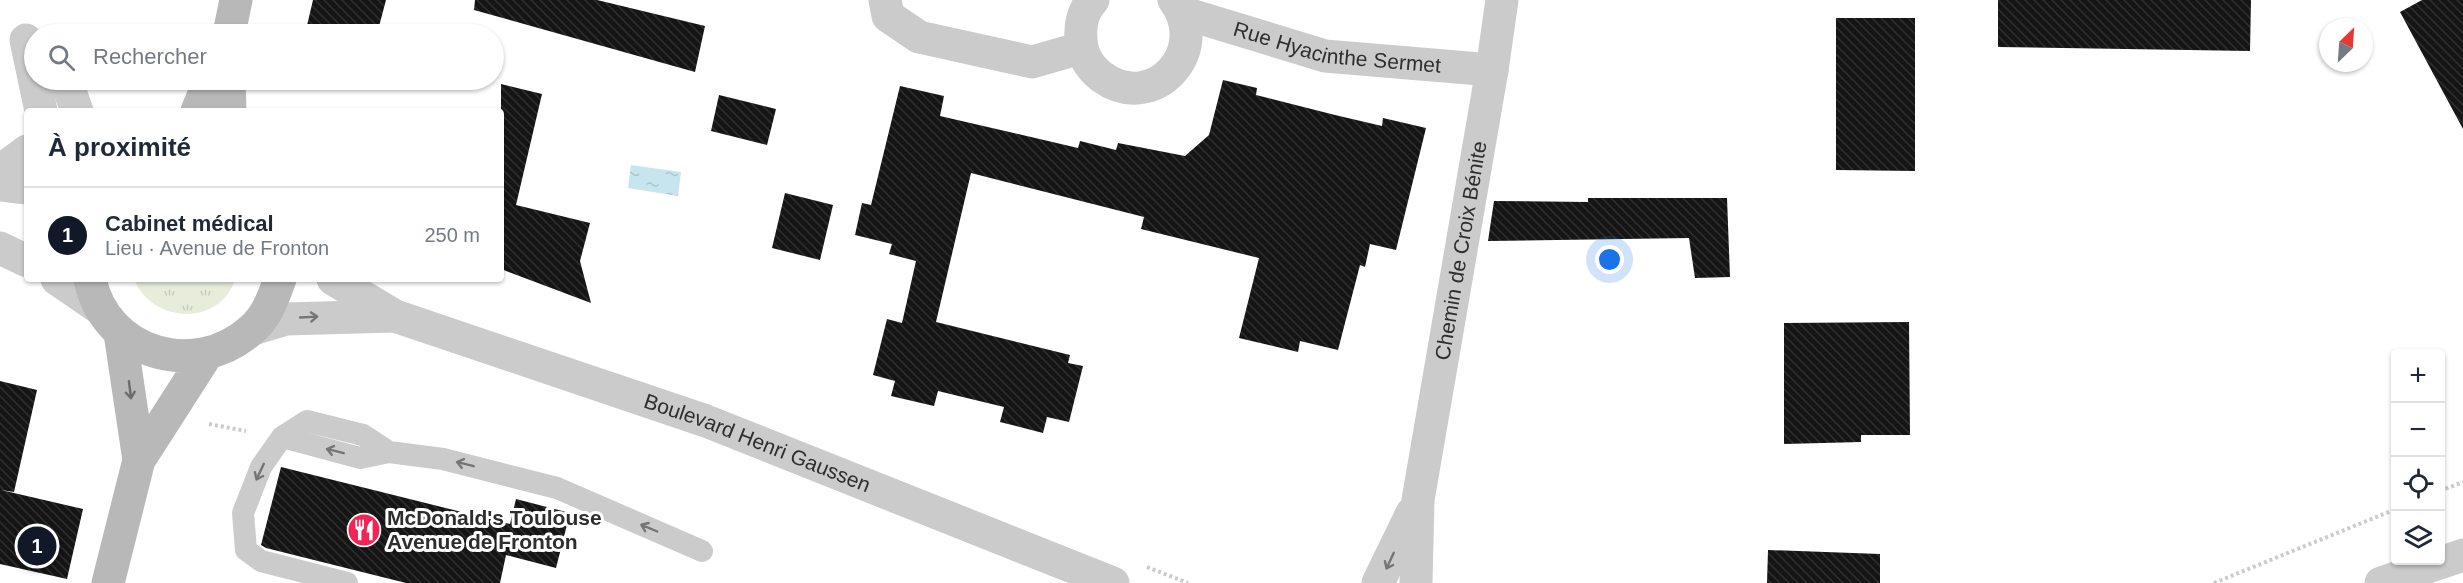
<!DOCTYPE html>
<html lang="fr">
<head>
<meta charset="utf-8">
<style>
  :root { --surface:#fff; --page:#f2f2f3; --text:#1f2937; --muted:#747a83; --line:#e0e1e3; --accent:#111827 }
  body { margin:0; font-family:Arial,sans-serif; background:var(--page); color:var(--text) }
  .controls { position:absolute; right:18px; bottom:18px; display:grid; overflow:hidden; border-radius:6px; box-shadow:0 2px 4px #0004 }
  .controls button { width:54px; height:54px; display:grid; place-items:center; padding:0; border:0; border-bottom:2px solid var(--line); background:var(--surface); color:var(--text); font:30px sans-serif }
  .compass { position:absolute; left:2319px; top:18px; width:54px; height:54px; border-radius:50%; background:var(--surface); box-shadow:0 2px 4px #0004; rotate:25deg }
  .you { position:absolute; left:1610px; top:260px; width:21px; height:21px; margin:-15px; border:4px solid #fff; border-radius:50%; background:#1a73e8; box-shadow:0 0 0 9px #1a73e833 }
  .badge { display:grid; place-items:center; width:39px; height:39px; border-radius:50%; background:var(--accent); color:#fff; font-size:20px; font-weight:700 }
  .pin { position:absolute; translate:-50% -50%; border:3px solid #fff; box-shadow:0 2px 6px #0006 }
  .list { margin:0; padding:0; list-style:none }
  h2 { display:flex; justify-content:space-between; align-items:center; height:78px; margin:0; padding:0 24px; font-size:26px }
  h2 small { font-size:20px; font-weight:400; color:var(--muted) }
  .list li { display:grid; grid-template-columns:39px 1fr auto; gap:18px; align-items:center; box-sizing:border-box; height:96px; padding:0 24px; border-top:2px solid var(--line) }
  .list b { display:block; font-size:22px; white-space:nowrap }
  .list p { margin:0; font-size:20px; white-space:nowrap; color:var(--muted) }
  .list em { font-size:20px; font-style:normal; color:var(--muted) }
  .icon { flex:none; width:33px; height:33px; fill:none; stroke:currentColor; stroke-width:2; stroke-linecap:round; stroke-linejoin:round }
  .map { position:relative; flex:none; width:2463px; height:583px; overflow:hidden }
  .search { position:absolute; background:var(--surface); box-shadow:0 2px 4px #0004; left:24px; top:24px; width:480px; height:66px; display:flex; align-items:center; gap:15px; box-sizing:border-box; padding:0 21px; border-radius:33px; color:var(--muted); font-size:22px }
  .panel { position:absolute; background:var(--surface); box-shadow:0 2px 4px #0004; left:24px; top:108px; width:480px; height:174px; border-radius:6px }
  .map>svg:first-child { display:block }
  .grass { fill:url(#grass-tufts) }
  .water { fill:url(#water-ripples) }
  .building { fill:url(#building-back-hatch) }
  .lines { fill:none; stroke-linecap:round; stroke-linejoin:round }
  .path { stroke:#cbcbcb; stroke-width:4; stroke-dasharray:3 3; stroke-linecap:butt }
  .service { stroke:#cbcbcb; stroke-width:22 }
  .minor { stroke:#cbcbcb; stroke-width:33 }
  .tertiary { stroke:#cbcbcb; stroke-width:33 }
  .secondary { stroke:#b8b8b8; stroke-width:33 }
  .oneway { stroke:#757575 }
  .oneway2 { stroke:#6c6c6c }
  .labels { text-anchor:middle; stroke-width:6; stroke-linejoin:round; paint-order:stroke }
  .street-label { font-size:21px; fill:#2e2e2e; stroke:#fff }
  .poi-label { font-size:21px; font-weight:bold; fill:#2e2e2e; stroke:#fff; text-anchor:start }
</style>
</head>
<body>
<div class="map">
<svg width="2463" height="583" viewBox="0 0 2463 583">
  <defs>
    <pattern id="grass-tufts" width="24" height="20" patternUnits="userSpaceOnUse" patternTransform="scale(1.5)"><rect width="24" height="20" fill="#e8eddb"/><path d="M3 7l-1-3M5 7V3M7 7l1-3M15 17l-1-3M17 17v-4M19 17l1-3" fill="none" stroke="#c7ccbc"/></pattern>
    <pattern id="water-ripples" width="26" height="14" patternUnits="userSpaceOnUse" patternTransform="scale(1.5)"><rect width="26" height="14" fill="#c6e5ee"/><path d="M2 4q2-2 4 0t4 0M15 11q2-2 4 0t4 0" fill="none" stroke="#aac5cc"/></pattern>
    <pattern id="building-back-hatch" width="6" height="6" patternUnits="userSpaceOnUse" patternTransform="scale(1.5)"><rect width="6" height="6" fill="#151515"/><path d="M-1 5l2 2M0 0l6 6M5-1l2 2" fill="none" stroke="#2f2f2f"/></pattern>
  </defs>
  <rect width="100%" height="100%" fill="#fff"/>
  <path class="grass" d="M134 279H235C221 327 151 324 134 279Z"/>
  <path class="water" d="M631 165 681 172 678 196 628 188Z"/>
  <path class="building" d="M313 0H386L377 34H305Z
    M475 0H597L705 26 695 72 474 10Z
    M1998 0H2251L2250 51 1998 47Z
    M2422 0H2463V129L2400 12Z
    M1836 18H1915V171L1836 170Z
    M1223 80 1257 88 1256 95 1335 115 1382 126 1383 118 1426 128 1396 250 1370 244 1365 267 1360 265 1338 350 1300 341 1298 352 1239 338 1259 258 1141 229 1144 217 971 173 936 322 1070 355 1068 363 1083 366 1069 422 1047 417 1043 433 1000 422 1004 407 938 391 934 406 891 396 895 381 873 375 887 319 902 323 916 261 889 254 892 244 855 235 862 203 871 205 900 86 944 96 940 116 1078 148 1080 141 1116 150 1118 143 1185 156 1209 135Z
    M501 84 542 94 516 205 590 223 580 261 591 303 501 269Z
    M719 95 776 109 767 145 711 131Z
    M785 193 833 205 820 260 772 248Z
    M1588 198H1727L1730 277 1695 278 1689 238 1488 241 1494 201 1588 202Z
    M1909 322 1910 435H1861V442L1784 444V323Z
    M0 381 37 390 14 492 1 490 83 509 67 579 0 564Z
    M281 467 510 524 516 499 570 513 556 568 506 555 500 583H406L266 548 261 545Z
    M1768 550 1880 554V583H1767Z"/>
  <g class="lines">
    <path class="path" d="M209 424 246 431
      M2440 491 2463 482
      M1147 567 1188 583
      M2214 583 2396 509"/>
    <path class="service" d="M282 437 360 458 389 452
      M347 583 261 561 246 550 243 513 261 467 282 437 307 421 363 435 389 452 443 459 557 488 702 551"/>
    <g class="minor">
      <path d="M885 0 888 16 919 37 1032 62 1081 48"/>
      <path d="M1093 0C1083 10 1080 25 1081 38 1081 54 1090 68 1102 77 1153 114 1212 51 1174 0"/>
      <path id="s1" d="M1184 13 1325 56 1492 70"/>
      <path d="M26 40 41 111"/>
      <path d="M66 80 77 111"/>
      <path d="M0 171 27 151"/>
      <path d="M1378 583 1412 513"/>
      <path id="s2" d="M1416 583 1418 500 1492 70 1502 0"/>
    </g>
    <g class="tertiary">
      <path d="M0 185 27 188"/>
      <path d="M0 248 27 261"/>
      <path d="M57 279 101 309"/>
      <path id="s3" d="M333 279 395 316 706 421 1113 583"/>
      <path d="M253 329 286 319 395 316"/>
      <path d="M2381 583 2463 555"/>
    </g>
    <path class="secondary" d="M229 34 236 0
      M229 80 230 111
      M197 111 210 80
      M90 279C105 354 195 380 251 330 267 317 273 298 280 279
      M120 333 139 460
      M108 583 139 460 207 354"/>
  </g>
  <defs><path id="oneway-shaft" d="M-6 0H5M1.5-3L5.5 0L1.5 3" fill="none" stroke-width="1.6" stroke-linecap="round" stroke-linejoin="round" transform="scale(1.5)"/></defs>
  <g class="oneway">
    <use href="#oneway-shaft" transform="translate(309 317) rotate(-3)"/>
    <use href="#oneway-shaft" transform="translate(335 451) rotate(-166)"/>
    <use href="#oneway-shaft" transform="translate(465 464) rotate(-166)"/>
    <use href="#oneway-shaft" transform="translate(260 472) rotate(115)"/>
    <use href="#oneway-shaft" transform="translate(649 528) rotate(-157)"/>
    <use href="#oneway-shaft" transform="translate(1390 561) rotate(115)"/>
  </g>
  <use class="oneway2" href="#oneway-shaft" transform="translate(130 390) rotate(83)"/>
  <defs>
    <g id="restaurant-disc" transform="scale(1.725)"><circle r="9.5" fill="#f22456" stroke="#fff"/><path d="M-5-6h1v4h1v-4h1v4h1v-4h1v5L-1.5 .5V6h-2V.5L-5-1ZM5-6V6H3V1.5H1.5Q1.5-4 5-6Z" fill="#fff"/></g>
  </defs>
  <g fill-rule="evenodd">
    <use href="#restaurant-disc" x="364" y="530"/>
  </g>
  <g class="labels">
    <g class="street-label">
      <text dy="7" stroke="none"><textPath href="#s1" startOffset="158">Rue Hyacinthe Sermet</textPath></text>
      <text dy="7" stroke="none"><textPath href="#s2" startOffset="336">Chemin de Croix Bénite</textPath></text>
      <text dy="7" stroke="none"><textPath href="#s3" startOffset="456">Boulevard Henri Gaussen</textPath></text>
    </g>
    <g class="poi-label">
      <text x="387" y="525">McDonald's Toulouse<tspan x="387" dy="24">Avenue de Fronton</tspan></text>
    </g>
  </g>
</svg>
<div class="controls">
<button>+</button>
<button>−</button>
<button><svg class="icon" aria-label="locate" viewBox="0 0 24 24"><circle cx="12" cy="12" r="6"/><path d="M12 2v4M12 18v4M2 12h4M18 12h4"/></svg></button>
<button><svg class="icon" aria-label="layers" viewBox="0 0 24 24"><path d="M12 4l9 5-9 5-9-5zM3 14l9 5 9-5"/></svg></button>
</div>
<svg class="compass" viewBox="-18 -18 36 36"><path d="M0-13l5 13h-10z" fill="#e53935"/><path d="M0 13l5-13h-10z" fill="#747a83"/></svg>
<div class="you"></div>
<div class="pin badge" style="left:37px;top:546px">1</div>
<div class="search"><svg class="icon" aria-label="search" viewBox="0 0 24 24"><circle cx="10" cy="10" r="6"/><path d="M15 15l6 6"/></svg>Rechercher</div>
<section class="panel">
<h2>À proximité<small></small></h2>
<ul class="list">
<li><span class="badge">1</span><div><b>Cabinet médical</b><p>Lieu · Avenue de Fronton</p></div><em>250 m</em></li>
</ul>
</section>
</div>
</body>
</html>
